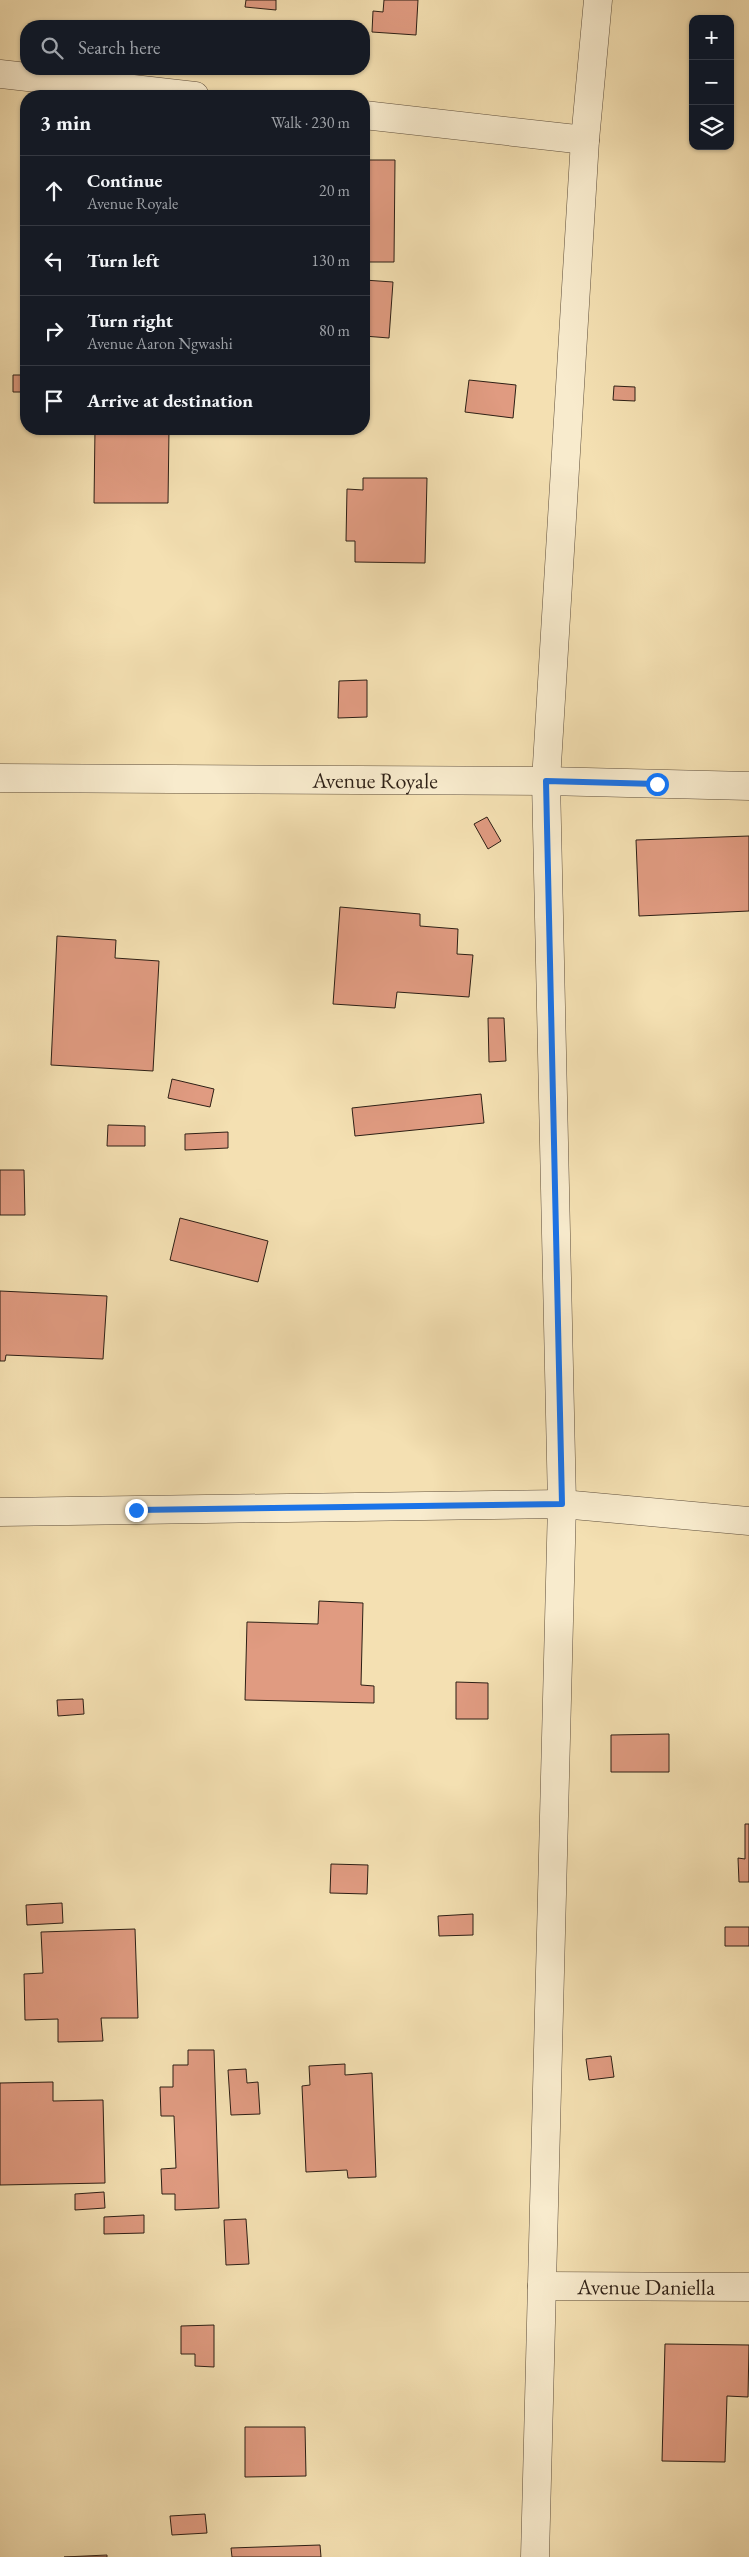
<!DOCTYPE html>
<html lang="en">
<head>
<meta charset="utf-8">
<style>
  :root { --surface:#171b24; --page:#20242c; --text:#f1f3f6; --muted:#9ea1a6; --line:#363941 }
  body { margin:0; font-family:"EB Garamond",serif; background:var(--page); color:var(--text) }
  .controls { position:absolute; right:15px; top:15px; display:grid; overflow:hidden; border-radius:10px; box-shadow:0 1px 4px #0004 }
  .controls button { width:45px; height:45px; display:grid; place-items:center; padding:0; border:0; border-bottom:1px solid var(--line); background:var(--surface); color:var(--text); font:25px sans-serif }
  .stop { position:absolute; width:15px; height:15px; margin:-11px; border:4px solid #1a73e8; border-radius:50%; background:#fff }
  .stop.end { background:#1a73e8; border-color:#fff; box-shadow:0 1px 5px #0008 }
  .list { margin:0; padding:0; list-style:none }
  h2 { display:flex; justify-content:space-between; align-items:center; height:65px; margin:0; padding:0 20px; font-size:21px }
  h2 small { font-size:16px; font-weight:400; color:var(--muted) }
  .list li { display:grid; grid-template-columns:32px 1fr auto; gap:15px; align-items:center; box-sizing:border-box; height:70px; padding:0 20px; border-top:1px solid var(--line) }
  .list b { display:block; font-size:19px; white-space:nowrap }
  .list p { margin:0; font-size:16px; white-space:nowrap; color:var(--muted) }
  .list em { font-size:16px; font-style:normal; color:var(--muted) }
  .icon { flex:none; width:28px; height:28px; fill:none; stroke:currentColor; stroke-width:2; stroke-linecap:round; stroke-linejoin:round }
  .map { position:relative; flex:none; width:749px; height:2557px; overflow:hidden }
  .search { position:absolute; background:var(--surface); box-shadow:0 1px 4px #0004; left:20px; top:20px; width:350px; height:55px; display:flex; align-items:center; gap:12px; box-sizing:border-box; padding:0 18px; border-radius:20px; color:var(--muted); font-size:19px }
  .panel { position:absolute; background:var(--surface); box-shadow:0 1px 4px #0004; left:20px; top:90px; width:350px; height:345px; border-radius:20px }
  .map>svg:first-child { display:block }
  .building { fill:#e09b81; stroke:#2d1f15 }
  .lines { fill:none; stroke-linecap:round; stroke-linejoin:round }
  .street-casing { stroke:#5f4f3c; stroke-width:29 }
  .street { stroke:#f8ebcd; stroke-width:28 }
  .route { stroke:#1a73e8; stroke-width:6 }
  .labels { text-anchor:middle; stroke-width:4.5; stroke-linejoin:round; paint-order:stroke }
  .street-label { font-size:22px; fill:#2d1f15; stroke:#f8ebcd }
</style>
</head>
<body>
<div class="map">
<svg width="749" height="2557" viewBox="0 0 749 2557">
  <rect width="100%" height="100%" fill="#f4e0b2"/>
  <filter id="stains"><feTurbulence type="fractalNoise" baseFrequency=".004" numOctaves="4"/><feColorMatrix values="0 0 0 0 .2 0 0 0 0 .09 0 0 0 0 .02 0 0 0 .5 -.17"/></filter>
  <radialGradient id="worn" r=".72"><stop offset=".6" stop-color="#630" stop-opacity="0"/><stop offset="1" stop-color="#630" stop-opacity=".3"/></radialGradient>
  <path class="building" d="M246 0H276V10L245 7Z
    M384 0H418L416 35 372 32 373 11 383 12Z
    M364 160H395L394 262H364Z
    M364 280 393 282 389 338 364 336Z
    M13 375H26V392H13Z
    M469 380 516 385 513 418 465 412Z
    M614 386 635 387V401L613 400Z
    M95 429H169L168 503H94Z
    M363 478H427L425 563 355 562V541H346L347 489 363 490Z
    M367 680V717L338 718 339 681Z
    M487 817 501 841 488 849 474 824Z
    M749 836V911L639 916 636 840Z
    M340 907 420 914V926L458 929 457 954 473 955 469 997 397 992 395 1008 333 1004Z
    M57 936 116 940 115 958 159 961 153 1071 51 1065Z
    M488 1018H504L506 1061 489 1062Z
    M172 1079 214 1089 210 1107 168 1098Z
    M481 1094 484 1123 355 1136 352 1108Z
    M108 1125 145 1126V1146H107Z
    M228 1132V1148L185 1150V1134Z
    M0 1170H24L25 1215H0Z
    M180 1218 268 1241 258 1282 170 1260Z
    M0 1291 107 1296 103 1359 6 1355 5 1361H0Z
    M319 1601 363 1603 361 1685 374 1686V1703L245 1700 247 1622 318 1624Z
    M456 1682 488 1683V1719H456Z
    M83 1699 84 1714 58 1716 57 1700Z
    M669 1734V1772H611V1735Z
    M745 1824H749V1882H739L738 1858 745 1859Z
    M331 1864 368 1865 367 1894 330 1893Z
    M62 1903 63 1923 27 1925 26 1905Z
    M473 1914V1935L439 1936 438 1916Z
    M725 1927H749V1946H725Z
    M135 1929 138 2018H101L103 2041 58 2042V2019L25 2020 24 1974 43 1973 41 1932Z
    M188 2050H214L219 2208 175 2210V2194H162L161 2169 176 2168 174 2116H161L160 2087H173V2065H188Z
    M611 2056 614 2077 589 2080 586 2059Z
    M345 2064V2075L372 2073 376 2177 348 2178 347 2170 306 2172 302 2086 310 2085 309 2066Z
    M246 2069 247 2083 258 2082 260 2114 231 2115 228 2070Z
    M53 2082V2101L103 2100 105 2183 0 2185V2083Z
    M104 2192 105 2208 75 2210V2194Z
    M144 2215V2233L104 2234V2217Z
    M246 2219 249 2264 226 2265 224 2220Z
    M214 2325V2367L195 2366V2354H181V2326Z
    M665 2344 749 2345 748 2397 727 2396 725 2462 662 2461Z
    M245 2427H305L306 2476 245 2477Z
    M205 2514 207 2533 172 2535 170 2516Z
    M320 2545 321 2557H232L231 2548Z
    M107 2555V2557H64Z"/>
  <g class="lines">
    <g class="street-casing">
      <g id="street">
        <path d="M0 74 195 96"/>
        <path d="M364 115 585 140"/>
        <path id="s1" d="M0 778 546 781 749 786"/>
        <path d="M0 1512 562 1504 749 1521"/>
        <path id="s2" d="M542 2286 749 2287"/>
        <path d="M535 2557 562 1504 546 781 585 140 598 0"/>
      </g>
    </g>
    <use href="#street" class="street"/>
  </g>
  <g class="lines">
    <path class="route" d="M136 1510 562 1504 546 781 657 784"/>
  </g>
  <g class="labels">
    <g class="street-label">
      <text dy="8" stroke="none"><textPath href="#s1" startOffset="375">Avenue Royale</textPath></text>
      <text dy="8" stroke="none"><textPath href="#s2" startOffset="104">Avenue Daniella</textPath></text>
    </g>
  </g>
  <rect width="100%" height="100%" filter="url(#stains)"/>
  <rect width="100%" height="100%" fill="url(#worn)"/>
</svg>
<div class="controls">
<button>+</button>
<button>−</button>
<button><svg class="icon" aria-label="layers" viewBox="0 0 24 24"><path d="M12 4l9 5-9 5-9-5zM3 14l9 5 9-5"/></svg></button>
</div>
<div class="stop" style="left:657px;top:784px"></div>
<div class="stop end" style="left:136px;top:1510px"></div>
<div class="search"><svg class="icon" aria-label="search" viewBox="0 0 24 24"><circle cx="10" cy="10" r="6"/><path d="M15 15l6 6"/></svg>Search here</div>
<section class="panel">
<h2>3 min<small>Walk · 230 m</small></h2>
<ul class="list">
<li><svg class="icon" aria-label="ahead" viewBox="0 0 24 24"><path d="M12 20V5M6 11l6-6 6 6"/></svg><div><b>Continue</b><p>Avenue Royale</p></div><em>20 m</em></li>
<li><svg class="icon" aria-label="left" viewBox="0 0 24 24"><path d="M17 20v-9H6M10 6l-5 5 5 5"/></svg><div><b>Turn left</b></div><em>130 m</em></li>
<li><svg class="icon" aria-label="right" viewBox="0 0 24 24"><path d="M7 20v-9h11M14 6l5 5-5 5"/></svg><div><b>Turn right</b><p>Avenue Aaron Ngwashi</p></div><em>80 m</em></li>
<li><svg class="icon" aria-label="arrive" viewBox="0 0 24 24"><path d="M6 21V4h12l-3 4 3 4H6"/></svg><div><b>Arrive at destination</b></div></li>
</ul>
</section>
</div>
</body>
</html>
